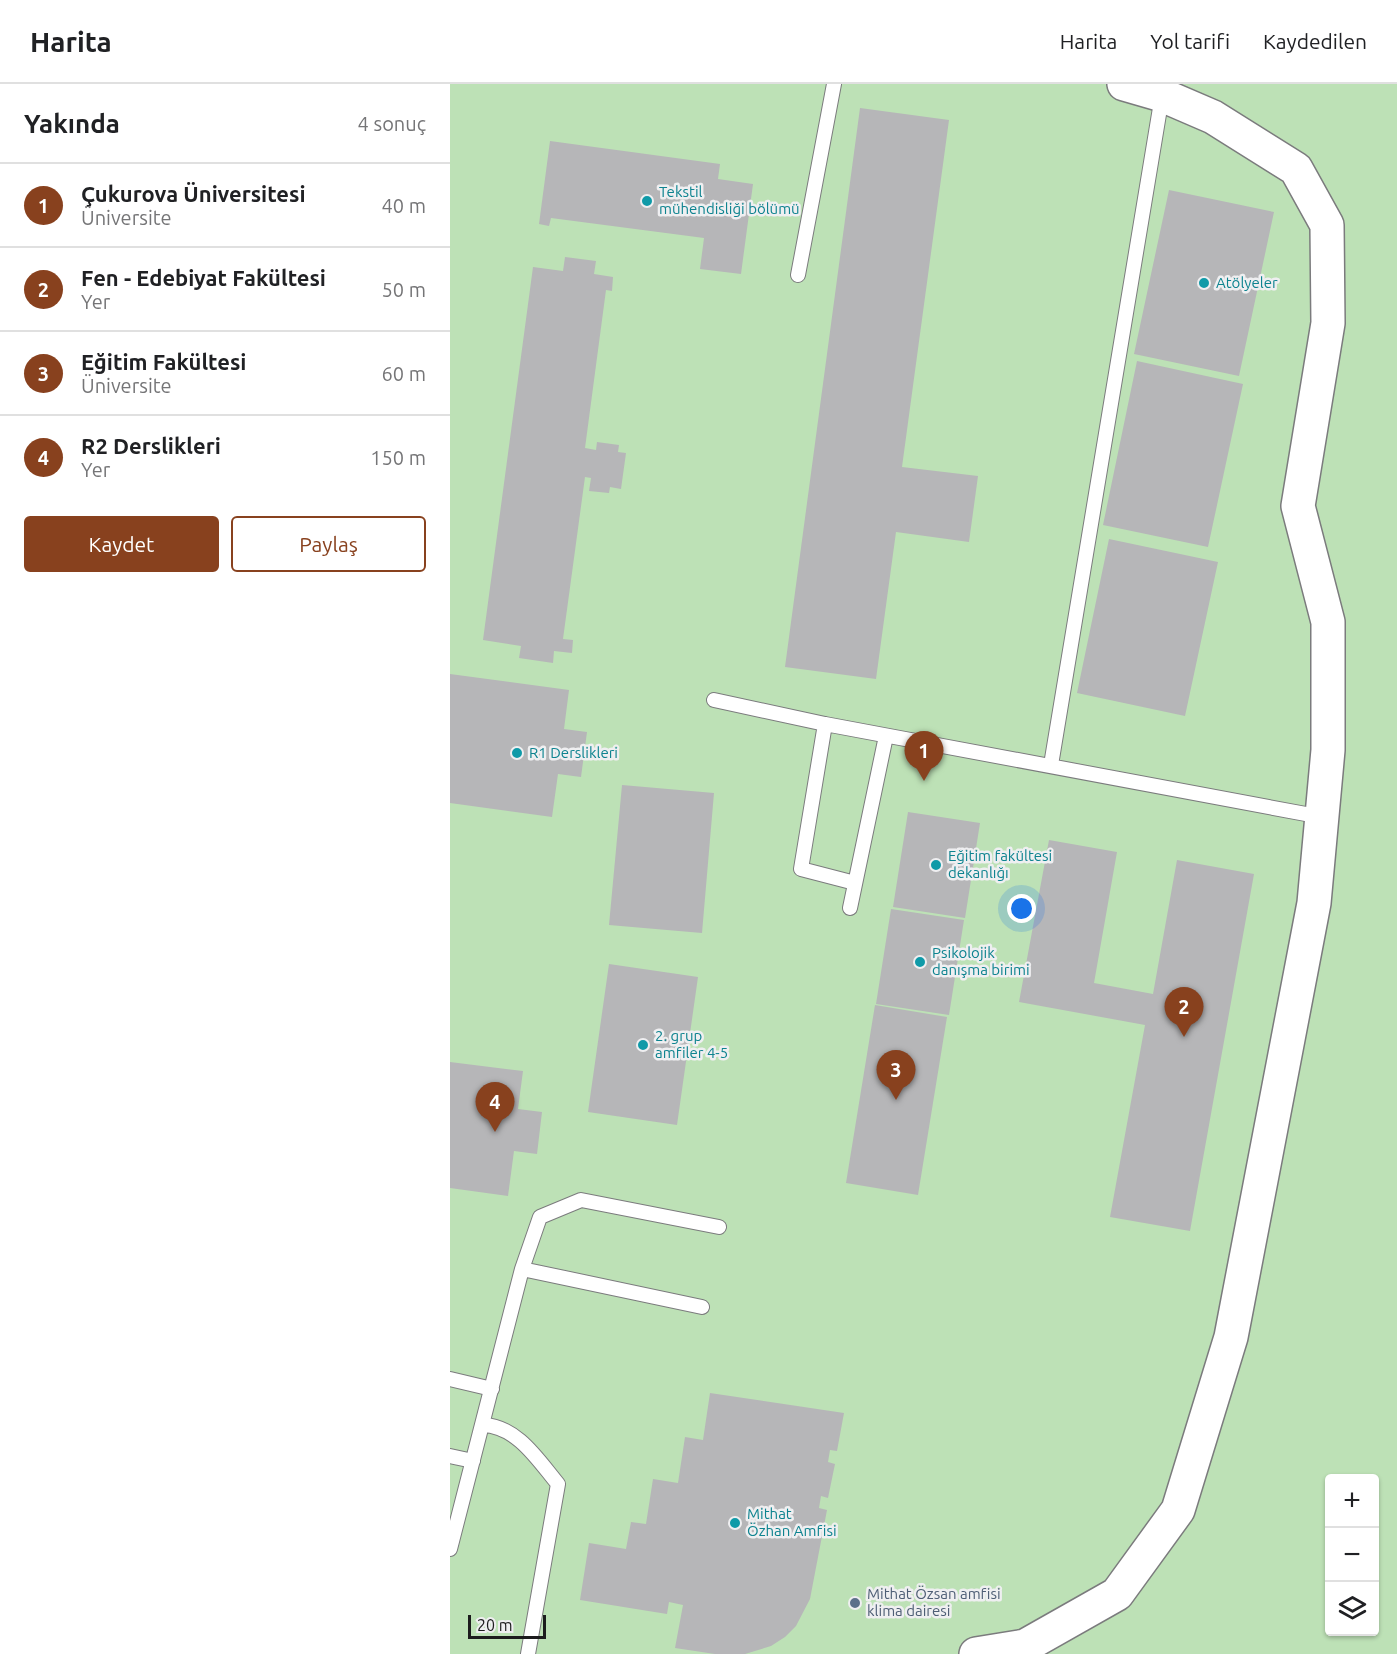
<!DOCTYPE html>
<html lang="tr">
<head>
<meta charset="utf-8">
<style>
  :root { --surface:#fff; --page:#f2f2f2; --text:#202124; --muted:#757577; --line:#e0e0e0; --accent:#88411e }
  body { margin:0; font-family:Ubuntu,sans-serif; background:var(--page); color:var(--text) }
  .controls { position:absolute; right:18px; bottom:18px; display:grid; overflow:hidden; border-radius:6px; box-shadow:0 2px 4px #0004 }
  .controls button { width:54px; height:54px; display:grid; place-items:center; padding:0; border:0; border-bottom:2px solid var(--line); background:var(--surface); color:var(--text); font:30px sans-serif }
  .scale { position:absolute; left:18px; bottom:15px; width:78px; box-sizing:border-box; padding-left:6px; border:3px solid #1c1c1d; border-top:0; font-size:16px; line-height:21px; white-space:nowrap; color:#1c1c1d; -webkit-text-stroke:4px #efeff1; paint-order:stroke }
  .you { position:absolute; left:572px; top:825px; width:21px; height:21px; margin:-15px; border:4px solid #fff; border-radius:50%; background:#1a73e8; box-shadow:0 0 0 9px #1a73e833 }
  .badge { display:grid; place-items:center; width:39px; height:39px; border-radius:50%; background:var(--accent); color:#fff; font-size:20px; font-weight:700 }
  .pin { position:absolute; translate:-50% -50px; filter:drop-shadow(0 2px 3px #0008) }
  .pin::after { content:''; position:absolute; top:32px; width:21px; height:18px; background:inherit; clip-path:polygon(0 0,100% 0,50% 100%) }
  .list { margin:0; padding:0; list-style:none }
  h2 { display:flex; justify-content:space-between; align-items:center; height:78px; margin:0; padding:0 24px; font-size:26px }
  h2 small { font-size:20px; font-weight:400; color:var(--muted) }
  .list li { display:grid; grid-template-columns:39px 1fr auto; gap:18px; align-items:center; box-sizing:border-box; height:84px; padding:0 24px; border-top:2px solid var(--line) }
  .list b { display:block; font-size:22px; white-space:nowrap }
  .list p { margin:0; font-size:20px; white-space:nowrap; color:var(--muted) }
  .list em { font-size:20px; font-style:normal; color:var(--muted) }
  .actions { display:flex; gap:12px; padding:18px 24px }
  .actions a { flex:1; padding:14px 0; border:2px solid var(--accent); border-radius:6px; text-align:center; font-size:21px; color:var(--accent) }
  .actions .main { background:var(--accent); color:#fff }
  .icon { flex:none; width:33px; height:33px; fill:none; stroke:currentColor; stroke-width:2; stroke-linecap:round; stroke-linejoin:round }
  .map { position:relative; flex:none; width:947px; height:1570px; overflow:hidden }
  header { display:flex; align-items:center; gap:36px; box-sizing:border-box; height:84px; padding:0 30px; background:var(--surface); border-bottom:2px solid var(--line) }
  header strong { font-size:28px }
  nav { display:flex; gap:33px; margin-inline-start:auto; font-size:21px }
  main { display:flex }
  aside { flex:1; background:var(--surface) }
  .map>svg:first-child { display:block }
  .green { fill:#bde1b6; fill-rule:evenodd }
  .building { fill:#b6b6b8 }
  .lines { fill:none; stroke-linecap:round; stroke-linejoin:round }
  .service-casing { stroke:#7b7b7d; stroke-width:16 }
  .tertiary-casing { stroke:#7b7b7d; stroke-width:36 }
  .service { stroke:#fff; stroke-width:14 }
  .tertiary { stroke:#fff; stroke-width:33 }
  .culture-dot { fill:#0f9aa8; stroke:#efeff1; stroke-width:2 }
  .service-dot { fill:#5c6f8a; stroke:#efeff1; stroke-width:2 }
  .labels { text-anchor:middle; stroke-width:5; stroke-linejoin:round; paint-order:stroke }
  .culture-label { font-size:15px; fill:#0d838f; stroke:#efeff1; text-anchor:start }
  .service-label { font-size:15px; fill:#4e5e75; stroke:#efeff1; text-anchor:start }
</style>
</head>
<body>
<header>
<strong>Harita</strong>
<nav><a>Harita</a><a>Yol tarifi</a><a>Kaydedilen</a></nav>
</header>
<main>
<aside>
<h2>Yakında<small>4 sonuç</small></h2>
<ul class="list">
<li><span class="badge">1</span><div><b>Çukurova Üniversitesi</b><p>Üniversite</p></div><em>40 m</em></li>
<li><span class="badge">2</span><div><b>Fen - Edebiyat Fakültesi</b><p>Yer</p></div><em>50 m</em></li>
<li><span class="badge">3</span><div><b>Eğitim Fakültesi</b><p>Üniversite</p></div><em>60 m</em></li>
<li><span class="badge">4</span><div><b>R2 Derslikleri</b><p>Yer</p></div><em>150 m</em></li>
</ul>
<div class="actions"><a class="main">Kaydet</a><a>Paylaş</a></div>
</aside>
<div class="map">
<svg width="947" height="1570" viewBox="0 0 947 1570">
  <rect width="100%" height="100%" fill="#efeff1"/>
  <path class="green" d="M0 0H947V1570H0ZM880 1394H924V1548H880Z"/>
  <path class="building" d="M410 24 499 36 452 383 528 392 519 458 446 448 426 595 335 583Z
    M100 57 270 80 268 95 303 100 291 190 250 185 254 154 101 134 99 142 89 140Z
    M719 106 824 128 789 292 684 270Z
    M115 173 146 177 144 190 163 193 162 207 156 206 135 364 146 366 147 358 169 361 168 368 176 369 171 405 160 403 159 409 139 407 141 394 135 393 113 555 123 556 122 569 104 567 103 579 69 574 71 562 33 556 83 183 113 187Z
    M687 277 793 300 758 463 653 441Z
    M659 455 768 478 735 632 627 609Z
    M0 590 119 606 114 645 137 648 131 693 108 690 102 733 0 719Z
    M172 701 264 709 252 849 159 841Z
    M458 728 530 739 515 834 443 823Z
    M599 756 667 768 644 899 703 910 727 776 804 790 740 1147 660 1133 695 941 569 918Z
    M441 825 514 836 499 931 426 920Z
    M159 880 248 893 227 1041 138 1028Z
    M425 921 497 933 468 1111 396 1099Z
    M0 978 73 987 68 1025 92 1028 87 1070 64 1067 58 1112 0 1104Z
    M260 1309 394 1329 387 1367 380 1366 378 1378 385 1380 378 1414 371 1412 369 1424 377 1426 360 1515 346 1542 335 1553 321 1562 295 1570H265L225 1564 233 1521 219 1518 217 1530 130 1516 139 1459 176 1465 181 1438 196 1440 203 1395 228 1399 235 1353 253 1356Z"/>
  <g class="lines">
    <g class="service-casing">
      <path id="service" d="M348 191 384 0
        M264 616 375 640 872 733
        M375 640 351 785 405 799
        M601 681 712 12
        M400 824 436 652
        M72 1185 252 1223
        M0 1295 42 1305
        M33 1341C67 1342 88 1376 108 1400L78 1570
        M0 1372 23 1377
        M0 1465 72 1185 90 1133 131 1116 269 1143"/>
    </g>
    <g class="tertiary-casing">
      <path id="tertiary" d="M526 1570 575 1562 667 1510 728 1426 781 1253 864 819 878 666V538L848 422 878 239 877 141 846 85 763 33 712 11 674 0"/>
    </g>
    <use href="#service" class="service"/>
    <use href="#tertiary" class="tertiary"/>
  </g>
  <g class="culture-dot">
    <circle cx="197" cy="117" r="6"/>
    <circle cx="754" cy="199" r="6"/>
    <circle cx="67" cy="669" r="6"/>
    <circle cx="486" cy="781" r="6"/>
    <circle cx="470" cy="878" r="6"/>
    <circle cx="193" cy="961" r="6"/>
    <circle cx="285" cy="1439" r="6"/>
  </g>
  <circle class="service-dot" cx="405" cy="1519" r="6"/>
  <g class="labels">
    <g class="culture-label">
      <text x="209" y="113">Tekstil<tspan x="209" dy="17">mühendisliği bölümü</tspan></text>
      <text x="766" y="204">Atölyeler</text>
      <text x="79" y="674">R1 Derslikleri</text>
      <text x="498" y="777">Eğitim fakültesi<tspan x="498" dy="17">dekanlığı</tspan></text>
      <text x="482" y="874">Psikolojik<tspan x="482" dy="17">danışma birimi</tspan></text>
      <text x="205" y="957">2. grup<tspan x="205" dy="17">amfiler 4-5</tspan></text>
      <text x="297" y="1435">Mithat<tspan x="297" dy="17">Özhan Amfisi</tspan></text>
    </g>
    <g class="service-label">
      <text x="417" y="1515">Mithat Özsan amfisi<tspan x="417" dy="17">klima dairesi</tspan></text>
    </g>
  </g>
</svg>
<div class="controls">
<button>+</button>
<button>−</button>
<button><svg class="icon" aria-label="layers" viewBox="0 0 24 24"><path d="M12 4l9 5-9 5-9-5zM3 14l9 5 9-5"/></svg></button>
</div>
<div class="scale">20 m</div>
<div class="you"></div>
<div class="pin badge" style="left:474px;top:697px">1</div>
<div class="pin badge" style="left:734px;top:953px">2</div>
<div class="pin badge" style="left:446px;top:1016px">3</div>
<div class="pin badge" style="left:45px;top:1048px">4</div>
</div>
</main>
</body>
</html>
